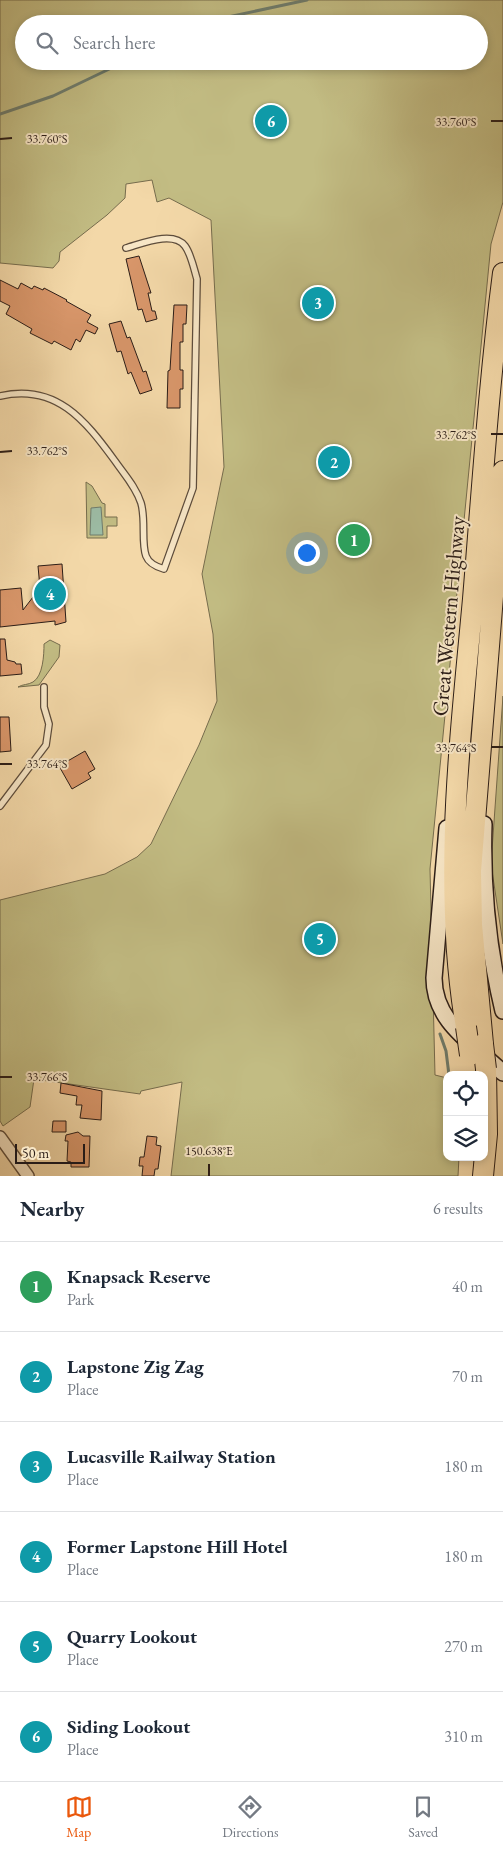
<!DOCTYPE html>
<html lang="en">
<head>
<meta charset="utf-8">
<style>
  :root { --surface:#fff; --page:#f2f2f3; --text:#1f2937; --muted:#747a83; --line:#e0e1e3; --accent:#ea580c }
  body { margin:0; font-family:"EB Garamond",serif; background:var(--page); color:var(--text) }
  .controls { position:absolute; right:15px; bottom:15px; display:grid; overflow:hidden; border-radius:10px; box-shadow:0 2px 8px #0003 }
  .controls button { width:45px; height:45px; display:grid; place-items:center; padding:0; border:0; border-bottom:1px solid var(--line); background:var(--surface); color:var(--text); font:25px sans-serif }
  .scale { position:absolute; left:15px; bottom:12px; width:70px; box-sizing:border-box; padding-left:5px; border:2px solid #2b1d17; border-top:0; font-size:14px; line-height:18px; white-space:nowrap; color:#2b1d17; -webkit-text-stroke:4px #f7e6c6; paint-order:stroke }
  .you { position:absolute; left:306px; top:552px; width:18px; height:18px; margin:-12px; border:4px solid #fff; border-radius:50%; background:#1a73e8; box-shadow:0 0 0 8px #1a73e833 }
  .badge { display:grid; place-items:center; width:32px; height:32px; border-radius:50%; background:var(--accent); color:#fff; font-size:16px; font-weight:700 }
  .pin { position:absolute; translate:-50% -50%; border:2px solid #fff; box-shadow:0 1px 5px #0006 }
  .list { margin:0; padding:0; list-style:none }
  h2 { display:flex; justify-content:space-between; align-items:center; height:65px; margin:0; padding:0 20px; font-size:21px }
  h2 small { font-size:16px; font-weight:400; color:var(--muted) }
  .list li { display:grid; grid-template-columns:32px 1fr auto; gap:15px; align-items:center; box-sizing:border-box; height:90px; padding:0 20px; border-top:1px solid var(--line) }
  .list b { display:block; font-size:19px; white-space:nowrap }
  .list p { margin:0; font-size:16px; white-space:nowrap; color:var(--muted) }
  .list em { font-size:16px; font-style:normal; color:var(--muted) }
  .icon { flex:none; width:28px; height:28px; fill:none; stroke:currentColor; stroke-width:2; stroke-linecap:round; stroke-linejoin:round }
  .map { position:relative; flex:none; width:503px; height:1176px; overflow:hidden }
  .search { position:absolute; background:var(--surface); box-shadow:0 2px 8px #0003; left:15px; right:15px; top:15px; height:55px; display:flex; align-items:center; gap:12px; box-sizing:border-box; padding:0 18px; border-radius:28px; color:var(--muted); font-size:19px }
  .sheet { height:605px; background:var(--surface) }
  nav { display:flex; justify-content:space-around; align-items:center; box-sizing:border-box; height:70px; border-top:1px solid var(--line); background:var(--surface); font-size:14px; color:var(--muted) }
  nav a { display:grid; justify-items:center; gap:2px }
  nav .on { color:var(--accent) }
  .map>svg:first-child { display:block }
  .green { fill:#c2bc83; stroke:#766c4d; fill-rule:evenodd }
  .water { fill:#9cbba4; stroke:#6f7c6c }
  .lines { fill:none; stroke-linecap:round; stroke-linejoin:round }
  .stream { stroke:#6f7c6c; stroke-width:3 }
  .building { fill:#d8966a; stroke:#2b1d17 }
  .lane-casing { stroke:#5d4c3b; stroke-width:8 }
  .street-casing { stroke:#5d4c3b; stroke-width:14 }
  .secondary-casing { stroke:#2b1d17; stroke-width:18 }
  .highway-casing { stroke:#2b1d17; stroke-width:22 }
  .lane { stroke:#f7e6c6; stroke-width:5.5 }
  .street { stroke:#f7e6c6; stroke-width:11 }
  .secondary { stroke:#f7e6c6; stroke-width:15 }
  .highway { stroke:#f3d8a8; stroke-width:20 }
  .highway-bridge-casing { stroke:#2b1d17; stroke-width:22; stroke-linecap:butt }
  .highway-bridge { stroke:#f3d8a8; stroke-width:20 }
  .ticks { fill:none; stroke:#2b1d17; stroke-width:2 }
  .labels { text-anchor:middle; stroke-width:4; stroke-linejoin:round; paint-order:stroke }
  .street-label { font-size:22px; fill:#2b1d17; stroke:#f7e6c6 }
  .ticks-label { font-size:12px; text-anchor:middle; fill:#2b1d17; stroke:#f7e6c6; stroke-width:4; stroke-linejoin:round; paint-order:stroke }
</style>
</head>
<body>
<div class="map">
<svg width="503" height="1176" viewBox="0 0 503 1176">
  <rect width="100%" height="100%" fill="#f3d8a8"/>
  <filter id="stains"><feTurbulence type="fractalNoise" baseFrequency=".004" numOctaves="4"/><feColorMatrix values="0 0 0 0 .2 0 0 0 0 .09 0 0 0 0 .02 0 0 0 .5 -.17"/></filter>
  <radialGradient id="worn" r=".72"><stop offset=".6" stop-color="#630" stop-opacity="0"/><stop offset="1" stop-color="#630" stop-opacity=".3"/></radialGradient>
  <path class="green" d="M0 0H503V202L491 244 430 869 435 1075 447 1078V1157H459L458 1176H171L182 1082 141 1091 140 1094 34 1079 30 1107 3 1126 0 1121V900L105 874 137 857 151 844 199 745 217 701 213 634 202 574 224 467 211 220 169 198 157 202 152 180 126 184 125 198 107 215 60 252 59 261 53 268 0 263ZM24 24H479V61H24Z
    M86 482 92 486 102 503 105 504V517H117V526H107V538H87Z
    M50 640 60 645 59 657 39 685 18 687C23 684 28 685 33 682 43 676 44 655 44 644Z
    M503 696V944L491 864Z"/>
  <path class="water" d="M101 507 103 535H90L91 508Z"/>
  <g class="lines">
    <path class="stream" d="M195 24 307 0
      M0 114 53 96 126 61
      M440 1034 446 1051 449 1075
      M445 1150 447 1135"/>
  </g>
  <path class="building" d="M139 256 151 293H148L152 311H155L157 319 146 322 142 309 138 310 126 259Z
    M0 280 18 289 21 283 32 289 34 286 43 290 44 288 67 300 66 301 91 315 87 322 98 328 95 334 86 330 80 342 76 339 71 350 54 341 52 344 30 333 32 329 6 314 10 306 0 301Z
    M174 305H187L186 324H183V342H180V370H183V389H180V408H167L168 371 170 370Z
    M121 321 127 338 130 337 143 372 146 371 152 390 140 394 131 372 128 374 121 351 117 352 109 324Z
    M62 564 66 622 55 625V621L0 627V590L21 588 23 610 40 588 38 566Z
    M0 639H5L7 660 15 662 16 664H21L22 674 0 676Z
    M0 717H9L11 751 0 752Z
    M85 751 95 769 88 773 91 778 72 789 59 766Z
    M61 1083 102 1091 101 1120 80 1118 82 1105H76L77 1096 60 1093Z
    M53 1121H66V1132H52Z
    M78 1132 83 1136H90L89 1167H71V1162L67 1161 68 1141H65L66 1135Z
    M147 1136 157 1137 156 1145 161 1146 158 1169H155L154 1176H142L143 1166H139L140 1157H144Z"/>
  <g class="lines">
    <g class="lane-casing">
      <path id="lane" d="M0 396C56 383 85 420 115 461 124 474 136 487 141 503 146 520 141 542 146 556 149 564 157 567 164 569L193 488 197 279C194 269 191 254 185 246 173 230 141 244 126 248
        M0 806 46 745 49 724 44 707V687"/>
    </g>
    <g class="street-casing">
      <path id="street" d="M0 1137 28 1176"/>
    </g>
    <g class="secondary-casing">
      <path id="secondary" d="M484 824C482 887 488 948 503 1011
        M447 828 434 978C434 1023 474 1044 503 1073"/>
    </g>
    <g class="highway-casing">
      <path id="highway" d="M466 1027C442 885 460 741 473 599 482 490 489 381 503 273
        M483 1044 472 925 471 871 503 471
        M483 1176 487 1134 486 1069"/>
    </g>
    <use href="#lane" class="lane"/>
    <use href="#street" class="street"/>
    <use href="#secondary" class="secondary"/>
    <use href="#highway" class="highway"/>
    <g class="highway-bridge-casing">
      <path id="highway-bridge" d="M466 1027 470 1055
        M483 1044 486 1069"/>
    </g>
    <use href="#highway-bridge" class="highway-bridge"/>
  </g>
  <path class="ticks" d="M491 121H503M0 139 12 138M491 434H503M0 452 12 451M491 747H503M0 764H12M0 1077H12M209 1164V1176"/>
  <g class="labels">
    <g class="street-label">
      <text transform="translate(448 616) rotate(-85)" y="8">Great Western Highway</text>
    </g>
  </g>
  <g class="ticks-label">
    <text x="456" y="126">33.760°S</text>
    <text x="47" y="143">33.760°S</text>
    <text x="456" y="439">33.762°S</text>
    <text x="47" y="455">33.762°S</text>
    <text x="456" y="752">33.764°S</text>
    <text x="47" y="768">33.764°S</text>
    <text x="47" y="1081">33.766°S</text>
    <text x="209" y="1155">150.638°E</text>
  </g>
  <rect width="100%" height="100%" filter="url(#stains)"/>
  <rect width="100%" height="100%" fill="url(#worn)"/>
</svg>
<div class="controls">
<button><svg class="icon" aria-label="locate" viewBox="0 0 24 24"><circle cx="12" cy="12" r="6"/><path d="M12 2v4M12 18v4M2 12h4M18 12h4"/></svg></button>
<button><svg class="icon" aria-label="layers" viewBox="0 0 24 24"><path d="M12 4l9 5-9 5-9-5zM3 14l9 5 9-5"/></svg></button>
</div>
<div class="scale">50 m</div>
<div class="you"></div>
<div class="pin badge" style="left:354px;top:540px;background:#2e9e5b">1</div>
<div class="pin badge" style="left:334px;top:462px;background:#0f9aa8">2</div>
<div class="pin badge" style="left:318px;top:303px;background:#0f9aa8">3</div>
<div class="pin badge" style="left:50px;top:594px;background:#0f9aa8">4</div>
<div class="pin badge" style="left:320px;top:939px;background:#0f9aa8">5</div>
<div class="pin badge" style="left:271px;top:121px;background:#0f9aa8">6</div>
<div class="search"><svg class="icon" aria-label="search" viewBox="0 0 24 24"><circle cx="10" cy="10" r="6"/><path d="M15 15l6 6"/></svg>Search here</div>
</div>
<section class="sheet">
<h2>Nearby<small>6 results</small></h2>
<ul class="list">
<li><span class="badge" style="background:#2e9e5b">1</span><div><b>Knapsack Reserve</b><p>Park</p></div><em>40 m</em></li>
<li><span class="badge" style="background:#0f9aa8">2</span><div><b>Lapstone Zig Zag</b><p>Place</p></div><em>70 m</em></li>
<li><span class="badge" style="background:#0f9aa8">3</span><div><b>Lucasville Railway Station</b><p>Place</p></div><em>180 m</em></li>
<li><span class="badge" style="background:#0f9aa8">4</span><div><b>Former Lapstone Hill Hotel</b><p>Place</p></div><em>180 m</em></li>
<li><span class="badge" style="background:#0f9aa8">5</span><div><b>Quarry Lookout</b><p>Place</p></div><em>270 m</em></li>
<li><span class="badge" style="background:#0f9aa8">6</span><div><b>Siding Lookout</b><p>Place</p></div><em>310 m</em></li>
</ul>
</section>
<nav>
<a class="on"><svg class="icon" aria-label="map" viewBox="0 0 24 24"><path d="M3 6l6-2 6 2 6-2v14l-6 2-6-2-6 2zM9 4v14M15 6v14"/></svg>Map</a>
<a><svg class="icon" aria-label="directions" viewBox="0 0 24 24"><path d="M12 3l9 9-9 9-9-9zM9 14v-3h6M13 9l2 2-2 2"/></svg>Directions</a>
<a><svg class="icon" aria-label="saved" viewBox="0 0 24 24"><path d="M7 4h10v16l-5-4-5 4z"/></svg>Saved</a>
</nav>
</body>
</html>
